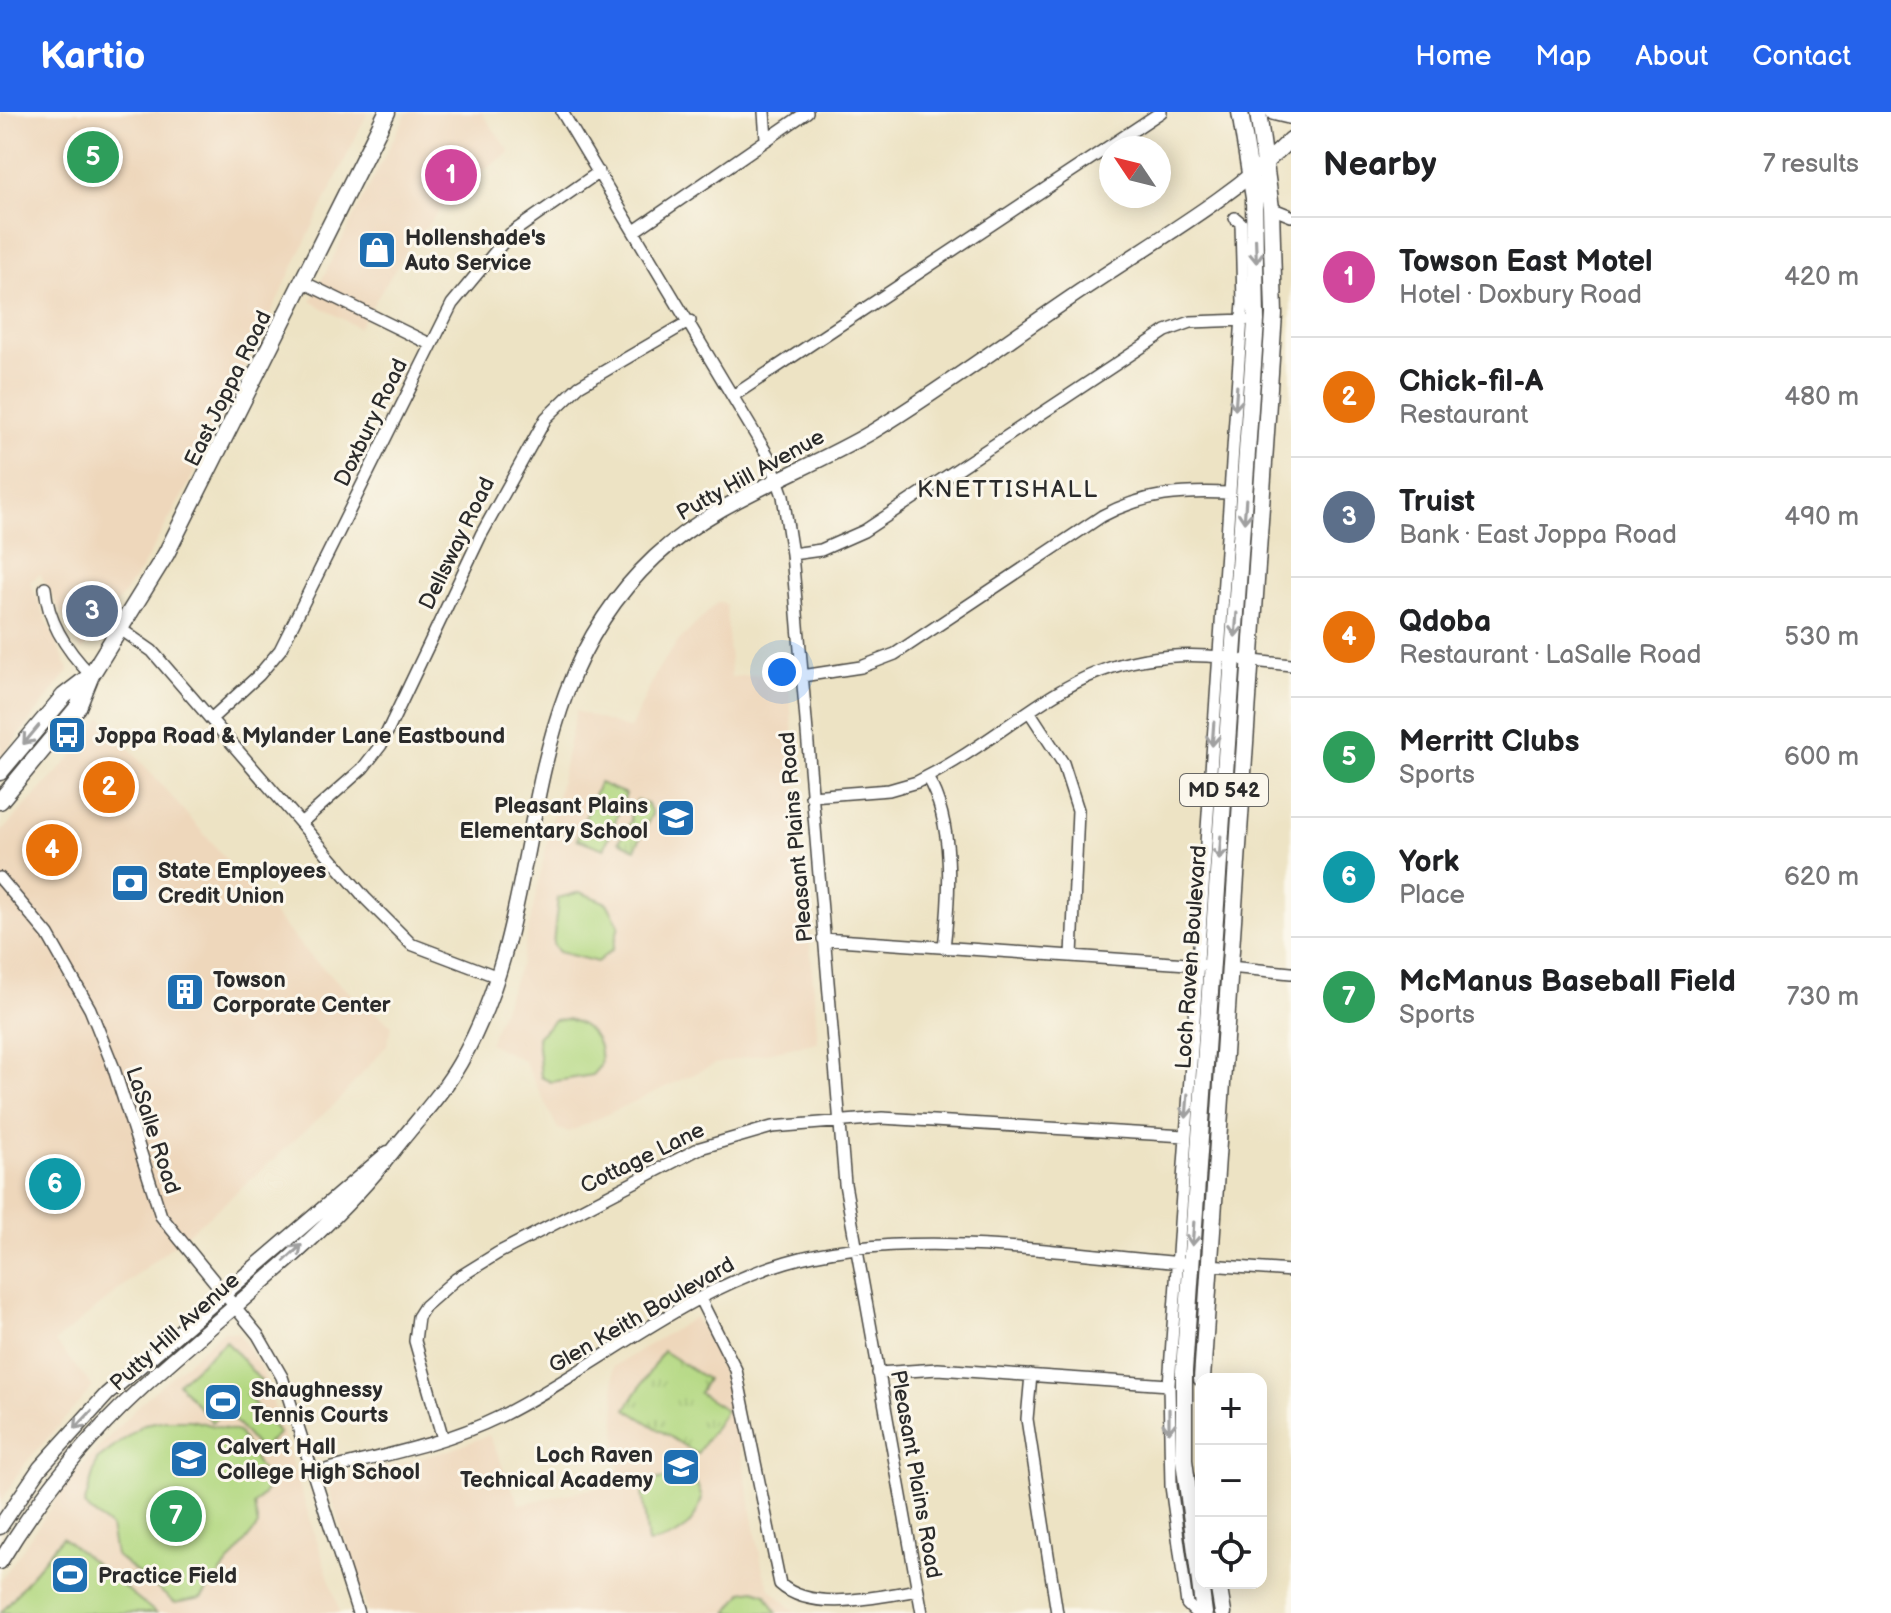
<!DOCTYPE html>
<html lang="en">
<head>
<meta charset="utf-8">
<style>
  :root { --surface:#fff; --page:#f2f2f2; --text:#202124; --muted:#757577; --line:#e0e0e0; --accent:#2563eb }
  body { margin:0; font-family:"Balsamiq Sans",sans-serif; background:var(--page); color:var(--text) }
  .controls { position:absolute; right:24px; bottom:24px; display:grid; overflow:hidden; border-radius:16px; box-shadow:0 4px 20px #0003 }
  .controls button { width:72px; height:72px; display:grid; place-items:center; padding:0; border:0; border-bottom:2px solid var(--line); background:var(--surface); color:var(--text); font:40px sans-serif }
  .compass { position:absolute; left:1099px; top:24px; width:72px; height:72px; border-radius:50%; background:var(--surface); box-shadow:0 4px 20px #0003; rotate:305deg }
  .you { position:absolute; left:782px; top:560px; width:28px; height:28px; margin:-20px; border:6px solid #fff; border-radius:50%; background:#1a73e8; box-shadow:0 0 0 12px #1a73e833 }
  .badge { display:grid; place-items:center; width:52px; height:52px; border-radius:50%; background:var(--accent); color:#fff; font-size:26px; font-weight:700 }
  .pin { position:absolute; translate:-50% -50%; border:4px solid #fff; box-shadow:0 2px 8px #0006 }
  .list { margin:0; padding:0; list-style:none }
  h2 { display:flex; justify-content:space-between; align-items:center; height:104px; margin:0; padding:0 32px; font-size:34px }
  h2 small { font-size:26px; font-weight:400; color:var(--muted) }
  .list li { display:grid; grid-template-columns:52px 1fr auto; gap:24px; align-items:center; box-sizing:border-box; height:120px; padding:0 32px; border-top:2px solid var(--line) }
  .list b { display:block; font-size:30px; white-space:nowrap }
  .list p { margin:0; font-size:26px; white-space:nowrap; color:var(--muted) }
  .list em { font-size:26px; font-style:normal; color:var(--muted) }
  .icon { flex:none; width:44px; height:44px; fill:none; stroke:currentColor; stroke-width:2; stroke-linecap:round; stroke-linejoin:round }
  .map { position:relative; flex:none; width:1291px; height:1501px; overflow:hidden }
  header { display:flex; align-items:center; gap:48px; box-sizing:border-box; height:112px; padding:0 40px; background:var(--accent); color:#fff }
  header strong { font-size:38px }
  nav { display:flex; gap:44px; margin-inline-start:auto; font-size:28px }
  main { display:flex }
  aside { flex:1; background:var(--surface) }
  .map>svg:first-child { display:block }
  .built { fill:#eed7bb }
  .grass { fill:url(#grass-tufts); stroke:#6f8256; stroke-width:2 }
  .pitch { fill:#b3d881; stroke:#6f8256; stroke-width:2 }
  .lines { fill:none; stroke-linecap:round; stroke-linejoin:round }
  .minor-casing { stroke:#484742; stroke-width:14 }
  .tertiary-casing { stroke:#484742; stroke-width:17 }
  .secondary-casing { stroke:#484742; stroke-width:19 }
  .primary-casing { stroke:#484742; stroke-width:19 }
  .minor { stroke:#fff; stroke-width:11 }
  .tertiary { stroke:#fff; stroke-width:14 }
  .secondary { stroke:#fff; stroke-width:16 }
  .primary { stroke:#fff; stroke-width:16 }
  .oneway { stroke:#a0a0a0 }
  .labels { text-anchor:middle; stroke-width:6; stroke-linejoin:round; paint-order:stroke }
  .shield { fill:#fbf7ec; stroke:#696865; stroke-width:2 }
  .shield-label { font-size:20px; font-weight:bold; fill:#2b2b2b }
  .poi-label { font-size:22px; font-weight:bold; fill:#2b2b2b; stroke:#fbf7ec; text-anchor:start }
  .street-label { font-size:22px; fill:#2b2b2b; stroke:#fbf7ec }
  .neighbourhood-label { font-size:24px; letter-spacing:2px; fill:#2b2b2b; stroke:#fbf7ec }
</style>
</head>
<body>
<header>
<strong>Kartio</strong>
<nav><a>Home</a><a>Map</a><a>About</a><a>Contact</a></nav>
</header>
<main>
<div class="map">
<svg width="1291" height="1501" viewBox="0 0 1291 1501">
  <defs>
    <pattern id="grass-tufts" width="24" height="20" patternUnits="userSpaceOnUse" patternTransform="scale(2)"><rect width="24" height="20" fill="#b3d881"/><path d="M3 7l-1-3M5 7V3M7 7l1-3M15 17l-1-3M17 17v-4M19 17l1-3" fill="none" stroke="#9aba70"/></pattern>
  </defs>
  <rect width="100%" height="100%" fill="#fbf7ec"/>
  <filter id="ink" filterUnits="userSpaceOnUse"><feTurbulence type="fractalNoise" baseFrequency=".0125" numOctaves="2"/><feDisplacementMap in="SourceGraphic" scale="16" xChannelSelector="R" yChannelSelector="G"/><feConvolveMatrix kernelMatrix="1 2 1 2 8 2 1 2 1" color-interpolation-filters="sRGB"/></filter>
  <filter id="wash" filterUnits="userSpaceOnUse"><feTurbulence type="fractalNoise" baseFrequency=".006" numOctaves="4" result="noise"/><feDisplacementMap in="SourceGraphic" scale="32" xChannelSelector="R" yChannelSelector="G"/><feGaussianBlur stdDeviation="1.8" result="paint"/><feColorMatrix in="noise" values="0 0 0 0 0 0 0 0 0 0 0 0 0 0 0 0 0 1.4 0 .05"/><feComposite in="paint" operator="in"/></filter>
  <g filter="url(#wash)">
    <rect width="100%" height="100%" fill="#ede3c4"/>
    <path class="built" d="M0 0H368L187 375 140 459 82 539 40 462 30 470 69 559 0 647Z
      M407 0H481L510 40 464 73 438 100 408 137 358 216 311 189Z
      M718 490 726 493 731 565 788 560 818 930 715 952 569 1020 558 1017 524 949 489 931 521 851 576 599 630 617 658 557 678 530Z
      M102 605 311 845 352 883 392 913 387 933 337 990 221 1094 55 1230 93 1275 23 1354 0 1392V721L81 635Z
      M695 1205 714 1239 732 1293 763 1459 771 1478 797 1501H368L327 1372 450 1338 489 1323 519 1392 619 1371 613 1255Z
      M223 1219 238 1221 262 1257 340 1501H0V1470L72 1364 142 1290Z"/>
    <path class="grass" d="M637 688 648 692 652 702 635 737 619 729 631 709 630 703Z
      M663 1239 707 1267 699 1281 726 1298 697 1342 626 1297Z"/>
    <path class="pitch" d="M82 21 120 41 108 64 73 45Z
      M599 671 626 682 604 737 577 727Z
      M580 780 607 791 619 813 613 837 597 850 559 840 553 832 558 786Z
      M568 907C591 914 603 929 600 954L592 963 551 970 541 965 537 925 554 908Z
      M226 1229 261 1269 246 1282 279 1321 260 1338 226 1299 212 1310 178 1271Z
      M166 1308H191L239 1320 270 1374 254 1393 258 1414 201 1486 175 1491 115 1443 110 1415 84 1394 97 1348 144 1312Z
      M693 1361 702 1386C694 1416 677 1427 648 1431L642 1379 648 1369Z
      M62 1425 156 1501H1Z
      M754 1478 766 1482 777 1501H728L743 1480Z"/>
  </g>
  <g filter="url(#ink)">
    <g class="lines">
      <g class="minor-casing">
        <path id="minor" d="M562 0 770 347 783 384 792 442 845 1072 922 1501
          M764 0 766 27
          M1271 96 1291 104
          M636 118 807 0
          M303 170 430 232
          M733 284 1161 0
          M792 442 821 438 864 419 1166 219 1191 210 1245 208
          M45 476C48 510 67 539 91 563
          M122 518 152 539 366 787 411 832 498 865
          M1244 548 1291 553
          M802 564 861 555 895 542 1102 404C1145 381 1183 379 1230 381
          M1029 599 1063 651 1078 698 1072 844
          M211 607 259 563 280 538 452 192 510 122 599 60
          M927 665C955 712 950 783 944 836
          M811 684 889 678 917 670C1035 611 1074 531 1223 545
          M301 711 363 656 381 633 481 423 546 306 579 274 690 209
          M0 766 48 823 90 897 113 954 161 1104 258 1223 282 1265 358 1501
          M823 827 1202 853
          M1229 855 1291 861
          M1208 1153 1291 1159
          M700 1187 736 1258 780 1472C812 1501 876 1485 918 1478
          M878 1261 938 1257 1169 1273
          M1031 1263 1027 1307 1057 1501
          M443 1327 415 1229 418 1205 425 1194 456 1167 498 1141 700 1036 772 1015 882 1006 1185 1024
          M314 1361C375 1345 442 1333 499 1305 595 1257 681 1181 786 1150 904 1115 1060 1141 1183 1151
          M1196 1501 1187 1492 1171 1374 1169 1273 1243 190 1241 111 1235 106"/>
      </g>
      <g class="tertiary-casing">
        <path id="tertiary" d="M0 1415 40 1356 107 1282 388 1041
          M0 1450C38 1387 84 1329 138 1279 223 1200 322 1130 393 1039 416 1009 441 984 460 951 555 786 505 585 655 445 717 387 801 362 872 320 946 275 1016 222 1088 174 1156 128 1233 85 1291 27"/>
      </g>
      <g class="secondary-casing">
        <path id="secondary" d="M0 660 64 584 90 564
          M0 689 78 595 91 563 166 442 387 0"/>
      </g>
      <g class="primary-casing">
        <path id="primary" d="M1274 0 1291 4
          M1202 1267 1274 202 1271 96 1258 0
          M1218 1471 1223 1501
          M1204 1501 1184 1348V1259L1256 209 1254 86 1240 0"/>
      </g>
      <use href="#minor" class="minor"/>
      <use href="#tertiary" class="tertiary"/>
      <use href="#secondary" class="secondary"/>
      <use href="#primary" class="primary"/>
    </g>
    <defs><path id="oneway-shaft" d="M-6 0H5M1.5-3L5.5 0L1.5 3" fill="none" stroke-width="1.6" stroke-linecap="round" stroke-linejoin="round" transform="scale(2)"/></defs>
    <g class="oneway">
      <use href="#oneway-shaft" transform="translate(1256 139) rotate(88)"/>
      <use href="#oneway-shaft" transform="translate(1236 286) rotate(94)"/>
      <use href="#oneway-shaft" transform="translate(1245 399) rotate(94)"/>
      <use href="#oneway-shaft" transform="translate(1236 513) rotate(94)"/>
      <use href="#oneway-shaft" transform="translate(1213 622) rotate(94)"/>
      <use href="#oneway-shaft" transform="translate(31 623) rotate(130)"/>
      <use href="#oneway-shaft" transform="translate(1220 736) rotate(94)"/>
      <use href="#oneway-shaft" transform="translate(1187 994) rotate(94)"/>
      <use href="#oneway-shaft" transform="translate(1193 1122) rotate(94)"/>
      <use href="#oneway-shaft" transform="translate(293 1141) rotate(-43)"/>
      <use href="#oneway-shaft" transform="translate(83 1308) rotate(133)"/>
      <use href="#oneway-shaft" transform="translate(1169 1309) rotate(90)"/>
    </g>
  </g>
  <defs>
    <g id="shop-square" transform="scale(2)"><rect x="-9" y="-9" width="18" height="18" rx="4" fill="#1f6fb2" stroke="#fbf7ec"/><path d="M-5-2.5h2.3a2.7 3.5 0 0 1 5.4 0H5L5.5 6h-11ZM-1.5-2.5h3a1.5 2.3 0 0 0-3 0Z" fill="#fff"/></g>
    <g id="bus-square" transform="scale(2)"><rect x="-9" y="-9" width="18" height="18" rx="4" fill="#1f6fb2" stroke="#fbf7ec"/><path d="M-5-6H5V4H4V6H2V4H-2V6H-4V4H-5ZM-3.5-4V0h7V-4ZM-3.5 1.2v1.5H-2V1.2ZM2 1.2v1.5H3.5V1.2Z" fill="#fff"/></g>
    <g id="school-square" transform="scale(2)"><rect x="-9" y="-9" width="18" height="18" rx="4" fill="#1f6fb2" stroke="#fbf7ec"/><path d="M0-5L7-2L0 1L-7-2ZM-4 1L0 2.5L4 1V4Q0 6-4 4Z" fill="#fff"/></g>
    <g id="bank-square" transform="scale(2)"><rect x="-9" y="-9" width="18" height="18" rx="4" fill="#1f6fb2" stroke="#fbf7ec"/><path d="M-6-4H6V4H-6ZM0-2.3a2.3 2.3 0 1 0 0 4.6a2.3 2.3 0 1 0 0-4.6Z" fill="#fff"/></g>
    <g id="building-square" transform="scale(2)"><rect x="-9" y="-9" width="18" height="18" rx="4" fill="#1f6fb2" stroke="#fbf7ec"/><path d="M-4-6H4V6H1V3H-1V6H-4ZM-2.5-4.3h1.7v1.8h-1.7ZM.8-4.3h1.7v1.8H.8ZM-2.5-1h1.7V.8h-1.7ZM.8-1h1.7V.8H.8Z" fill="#fff"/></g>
    <g id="stadium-square" transform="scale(2)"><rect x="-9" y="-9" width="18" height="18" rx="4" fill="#1f6fb2" stroke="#fbf7ec"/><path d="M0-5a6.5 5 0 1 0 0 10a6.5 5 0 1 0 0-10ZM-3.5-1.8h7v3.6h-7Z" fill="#fff"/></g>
  </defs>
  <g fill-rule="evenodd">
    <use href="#shop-square" x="377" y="138"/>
    <use href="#bus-square" x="67" y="623"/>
    <use href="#school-square" x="676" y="706"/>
    <use href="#bank-square" x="130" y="771"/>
    <use href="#building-square" x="185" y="880"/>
    <use href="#stadium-square" x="223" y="1290"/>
    <use href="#school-square" x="189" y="1347"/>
    <use href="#school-square" x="681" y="1355"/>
    <use href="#stadium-square" x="70" y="1463"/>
  </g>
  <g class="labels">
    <rect class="shield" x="1180" y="662" width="88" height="32" rx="6"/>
    <g class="shield-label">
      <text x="1224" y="685">MD 542</text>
    </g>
    <g class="poi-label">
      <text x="405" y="133">Hollenshade's<tspan x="405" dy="25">Auto Service</tspan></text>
      <text x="95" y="631">Joppa Road &amp; Mylander Lane Eastbound</text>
      <text x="648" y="701" text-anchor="end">Pleasant Plains<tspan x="648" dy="25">Elementary School</tspan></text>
      <text x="158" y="766">State Employees<tspan x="158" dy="25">Credit Union</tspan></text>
      <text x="213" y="875">Towson<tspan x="213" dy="25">Corporate Center</tspan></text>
      <text x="251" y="1285">Shaughnessy<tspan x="251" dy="25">Tennis Courts</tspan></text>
      <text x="217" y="1342">Calvert Hall<tspan x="217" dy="25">College High School</tspan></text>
      <text x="653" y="1350" text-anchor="end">Loch Raven<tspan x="653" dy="25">Technical Academy</tspan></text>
      <text x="98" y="1471">Practice Field</text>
    </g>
    <g class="street-label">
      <text transform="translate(227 276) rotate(-64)" y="8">East Joppa Road</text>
      <text transform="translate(370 310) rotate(-64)" y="8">Doxbury Road</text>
      <text transform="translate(750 362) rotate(-29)" y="8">Putty Hill Avenue</text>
      <text transform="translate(456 431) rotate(-64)" y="8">Dellsway Road</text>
      <text transform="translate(795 725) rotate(-95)" y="8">Pleasant Plains Road</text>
      <text transform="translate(1190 845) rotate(-86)" y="8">Loch Raven Boulevard</text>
      <text transform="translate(154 1018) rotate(72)" y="8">LaSalle Road</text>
      <text transform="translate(642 1045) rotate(-26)" y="8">Cottage Lane</text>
      <text transform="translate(641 1202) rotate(-30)" y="8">Glen Keith Boulevard</text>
      <text transform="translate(174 1219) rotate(-42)" y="8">Putty Hill Avenue</text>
      <text transform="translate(917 1362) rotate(80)" y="8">Pleasant Plains Road</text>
    </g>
    <g class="neighbourhood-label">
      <text x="1008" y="385">KNETTISHALL</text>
    </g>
  </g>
</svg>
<div class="controls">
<button>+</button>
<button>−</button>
<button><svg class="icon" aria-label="locate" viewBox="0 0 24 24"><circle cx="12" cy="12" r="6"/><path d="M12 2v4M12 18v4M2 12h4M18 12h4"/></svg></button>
</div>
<svg class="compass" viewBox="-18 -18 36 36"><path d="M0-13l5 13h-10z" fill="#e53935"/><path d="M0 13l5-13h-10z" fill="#757577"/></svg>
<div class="you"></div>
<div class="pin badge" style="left:451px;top:63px;background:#d1479c">1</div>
<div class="pin badge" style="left:109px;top:675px;background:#e8710a">2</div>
<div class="pin badge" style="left:92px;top:499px;background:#5c6f8a">3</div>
<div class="pin badge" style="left:52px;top:738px;background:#e8710a">4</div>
<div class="pin badge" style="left:93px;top:45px;background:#2e9e5b">5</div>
<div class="pin badge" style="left:55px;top:1072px;background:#0f9aa8">6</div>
<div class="pin badge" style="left:176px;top:1404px;background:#2e9e5b">7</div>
</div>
<aside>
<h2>Nearby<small>7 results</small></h2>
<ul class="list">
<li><span class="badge" style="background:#d1479c">1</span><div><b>Towson East Motel</b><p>Hotel · Doxbury Road</p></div><em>420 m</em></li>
<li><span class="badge" style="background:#e8710a">2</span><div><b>Chick-fil-A</b><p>Restaurant</p></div><em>480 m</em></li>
<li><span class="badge" style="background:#5c6f8a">3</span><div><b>Truist</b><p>Bank · East Joppa Road</p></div><em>490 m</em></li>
<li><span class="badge" style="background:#e8710a">4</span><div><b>Qdoba</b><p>Restaurant · LaSalle Road</p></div><em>530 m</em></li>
<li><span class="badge" style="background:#2e9e5b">5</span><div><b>Merritt Clubs</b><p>Sports</p></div><em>600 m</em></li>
<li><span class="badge" style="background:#0f9aa8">6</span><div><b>York</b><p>Place</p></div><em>620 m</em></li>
<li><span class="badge" style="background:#2e9e5b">7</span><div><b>McManus Baseball Field</b><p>Sports</p></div><em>730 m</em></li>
</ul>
</aside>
</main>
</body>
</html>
